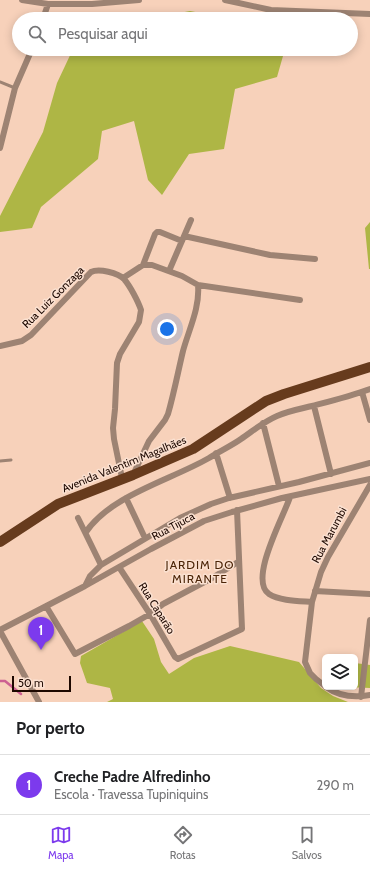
<!DOCTYPE html>
<html lang="pt">
<head>
<meta charset="utf-8">
<style>
  :root { --surface:#fff; --page:#f6f6f6; --text:#202124; --muted:#757577; --line:#e0e0e0; --accent:#7c3aed }
  body { margin:0; font-family:Cabin,sans-serif; background:var(--page); color:var(--text) }
  .controls { position:absolute; right:12px; bottom:12px; display:grid; overflow:hidden; border-radius:6px; box-shadow:0 2px 10px #0003 }
  .controls button { width:36px; height:36px; display:grid; place-items:center; padding:0; border:0; border-bottom:1px solid var(--line); background:var(--surface); color:var(--text); font:20px sans-serif }
  .scale { position:absolute; left:12px; bottom:10px; width:59px; box-sizing:border-box; padding-left:4px; border:2px solid #1d0800; border-top:0; font-size:11px; line-height:14px; white-space:nowrap; color:#1d0800; -webkit-text-stroke:3px #fbe1d1; paint-order:stroke }
  .you { position:absolute; left:167px; top:329px; width:14px; height:14px; margin:-10px; border:3px solid #fff; border-radius:50%; background:#1a73e8; box-shadow:0 0 0 6px #1a73e833 }
  .badge { display:grid; place-items:center; width:26px; height:26px; border-radius:50%; background:var(--accent); color:#fff; font-size:13px; font-weight:700 }
  .pin { position:absolute; translate:-50% -33px; filter:drop-shadow(0 1px 2px #0008) }
  .pin::after { content:''; position:absolute; top:21px; width:14px; height:12px; background:inherit; clip-path:polygon(0 0,100% 0,50% 100%) }
  .list { margin:0; padding:0; list-style:none }
  h2 { display:flex; justify-content:space-between; align-items:center; height:52px; margin:0; padding:0 16px; font-size:17px }
  h2 small { font-size:13px; font-weight:400; color:var(--muted) }
  .list li { display:grid; grid-template-columns:26px 1fr auto; gap:12px; align-items:center; box-sizing:border-box; height:60px; padding:0 16px; border-top:1px solid var(--line) }
  .list b { display:block; font-size:15px; white-space:nowrap }
  .list p { margin:0; font-size:13px; white-space:nowrap; color:var(--muted) }
  .list em { font-size:13px; font-style:normal; color:var(--muted) }
  .icon { flex:none; width:22px; height:22px; fill:none; stroke:currentColor; stroke-width:2; stroke-linecap:round; stroke-linejoin:round }
  .map { position:relative; flex:none; width:370px; height:702px; overflow:hidden }
  .search { position:absolute; background:var(--surface); box-shadow:0 2px 10px #0003; left:12px; right:12px; top:12px; height:44px; display:flex; align-items:center; gap:10px; box-sizing:border-box; padding:0 14px; border-radius:22px; color:var(--muted); font-size:15px }
  .sheet { height:112px; background:var(--surface) }
  nav { display:flex; justify-content:space-around; align-items:center; box-sizing:border-box; height:56px; border-top:1px solid var(--line); background:var(--surface); font-size:11px; color:var(--muted) }
  nav a { display:grid; justify-items:center; gap:2px }
  nav .on { color:var(--accent) }
  .map>svg:first-child { display:block }
  .green { fill:#aeb645 }
  .lines { fill:none; stroke-linecap:round; stroke-linejoin:round }
  .stream { stroke:#cc6092; stroke-width:2.5 }
  .lane { stroke:#9d8373; stroke-width:3 }
  .street { stroke:#9d8373; stroke-width:6 }
  .primary { stroke:#673b1d; stroke-width:10 }
  .labels { text-anchor:middle; stroke-width:3; stroke-linejoin:round; paint-order:stroke }
  .street-label { font-size:11px; fill:#1d0800; stroke:#fbe1d1 }
  .neighbourhood-label { font-size:12px; letter-spacing:1px; fill:#4c2508; stroke:#fbe1d1 }
</style>
</head>
<body>
<div class="map">
<svg width="370" height="702" viewBox="0 0 370 702">
  <rect width="100%" height="100%" fill="#f7d1ba"/>
  <path class="green" d="M190 11 233 19H147Z
    M73 49H285L277 77 235 89 224 149 189 154 162 195 148 180 134 121 102 131 98 159 41 207 32 228 0 232V216L43 132 57 83Z
    M370 222V269H369L365 228Z
    M142 621 154 639 161 662 169 674 194 658 230 646 299 662 321 688 333 696 348 702H107L113 699 110 688 87 683 80 663 81 656Z
    M355 663 370 665V688L348 687H355Z"/>
  <g class="lines">
    <path class="stream" d="M0 681H5L21 694"/>
    <path class="lane" d="M0 82 15 88
      M0 461 11 460"/>
    <path class="street" d="M22 0 48 4H92L139 0
      M225 0 271 10 370 14
      M43 19 48 4
      M0 148 15 88 32 49
      M184 236 270 255 315 259
      M143 265 155 234 157 232H160L182 241
      M169 271 191 220
      M123 278 143 265H152L182 276 198 285 300 300
      M0 346 22 341 31 335 91 272C99 268 118 273 124 279 130 286 138 301 141 310L139 322 120 354 117 363 115 409 113 428 114 439 122 478
      M362 392 370 420
      M314 406 331 474
      M263 423 279 486
      M216 453 230 498
      M133 475 149 441 165 420 168 414C174 393 178 372 183 351 189 329 200 308 198 285
      M290 497C284 516 248 580 269 594 280 601 299 601 312 602
      M126 498 145 538
      M78 518 101 565
      M86 532C111 495 171 480 209 458 220 451 231 446 241 439 253 431 263 422 277 416 288 411 300 409 312 406 331 401 351 396 370 389
      M119 567 150 614 175 657 178 659 242 629 237 510
      M85 586 90 576 101 565 180 518 211 504 229 498 299 482 370 463
      M315 591 370 594
      M46 606 75 654 129 626 150 614 163 604 212 578 238 562
      M0 630 85 586 151 549 204 521 232 512 282 498 370 479
      M0 631 39 702
      M325 686 316 679 310 673 305 662 312 602 321 572 328 557 370 485
      M326 687C340 697 354 698 370 695
      M361 697 370 620"/>
    <path class="primary" d="M0 542 58 504 133 475 193 449 266 401 284 394 370 367"/>
  </g>
  <g class="labels">
    <g class="street-label">
      <text transform="translate(53 297) rotate(-45)" y="4">Rua Luiz Gonzaga</text>
      <text transform="translate(124 464) rotate(-22)" y="4">Avenida Valentim Magalhães</text>
      <text transform="translate(173 526) rotate(-28)" y="4">Rua Tijuca</text>
      <text transform="translate(329 535) rotate(-62)" y="4">Rua Marumbi</text>
      <text transform="translate(157 608) rotate(58)" y="4">Rua Caparão</text>
    </g>
    <g class="neighbourhood-label">
      <text x="200" y="569">JARDIM DO<tspan x="200" dy="14">MIRANTE</tspan></text>
    </g>
  </g>
</svg>
<div class="controls">
<button><svg class="icon" aria-label="layers" viewBox="0 0 24 24"><path d="M12 4l9 5-9 5-9-5zM3 14l9 5 9-5"/></svg></button>
</div>
<div class="scale">50 m</div>
<div class="you"></div>
<div class="pin badge" style="left:41px;top:650px">1</div>
<div class="search"><svg class="icon" aria-label="search" viewBox="0 0 24 24"><circle cx="10" cy="10" r="6"/><path d="M15 15l6 6"/></svg>Pesquisar aqui</div>
</div>
<section class="sheet">
<h2>Por perto<small></small></h2>
<ul class="list">
<li><span class="badge">1</span><div><b>Creche Padre Alfredinho</b><p>Escola · Travessa Tupiniquins</p></div><em>290 m</em></li>
</ul>
</section>
<nav>
<a class="on"><svg class="icon" aria-label="map" viewBox="0 0 24 24"><path d="M3 6l6-2 6 2 6-2v14l-6 2-6-2-6 2zM9 4v14M15 6v14"/></svg>Mapa</a>
<a><svg class="icon" aria-label="directions" viewBox="0 0 24 24"><path d="M12 3l9 9-9 9-9-9zM9 14v-3h6M13 9l2 2-2 2"/></svg>Rotas</a>
<a><svg class="icon" aria-label="saved" viewBox="0 0 24 24"><path d="M7 4h10v16l-5-4-5 4z"/></svg>Salvos</a>
</nav>
</body>
</html>
